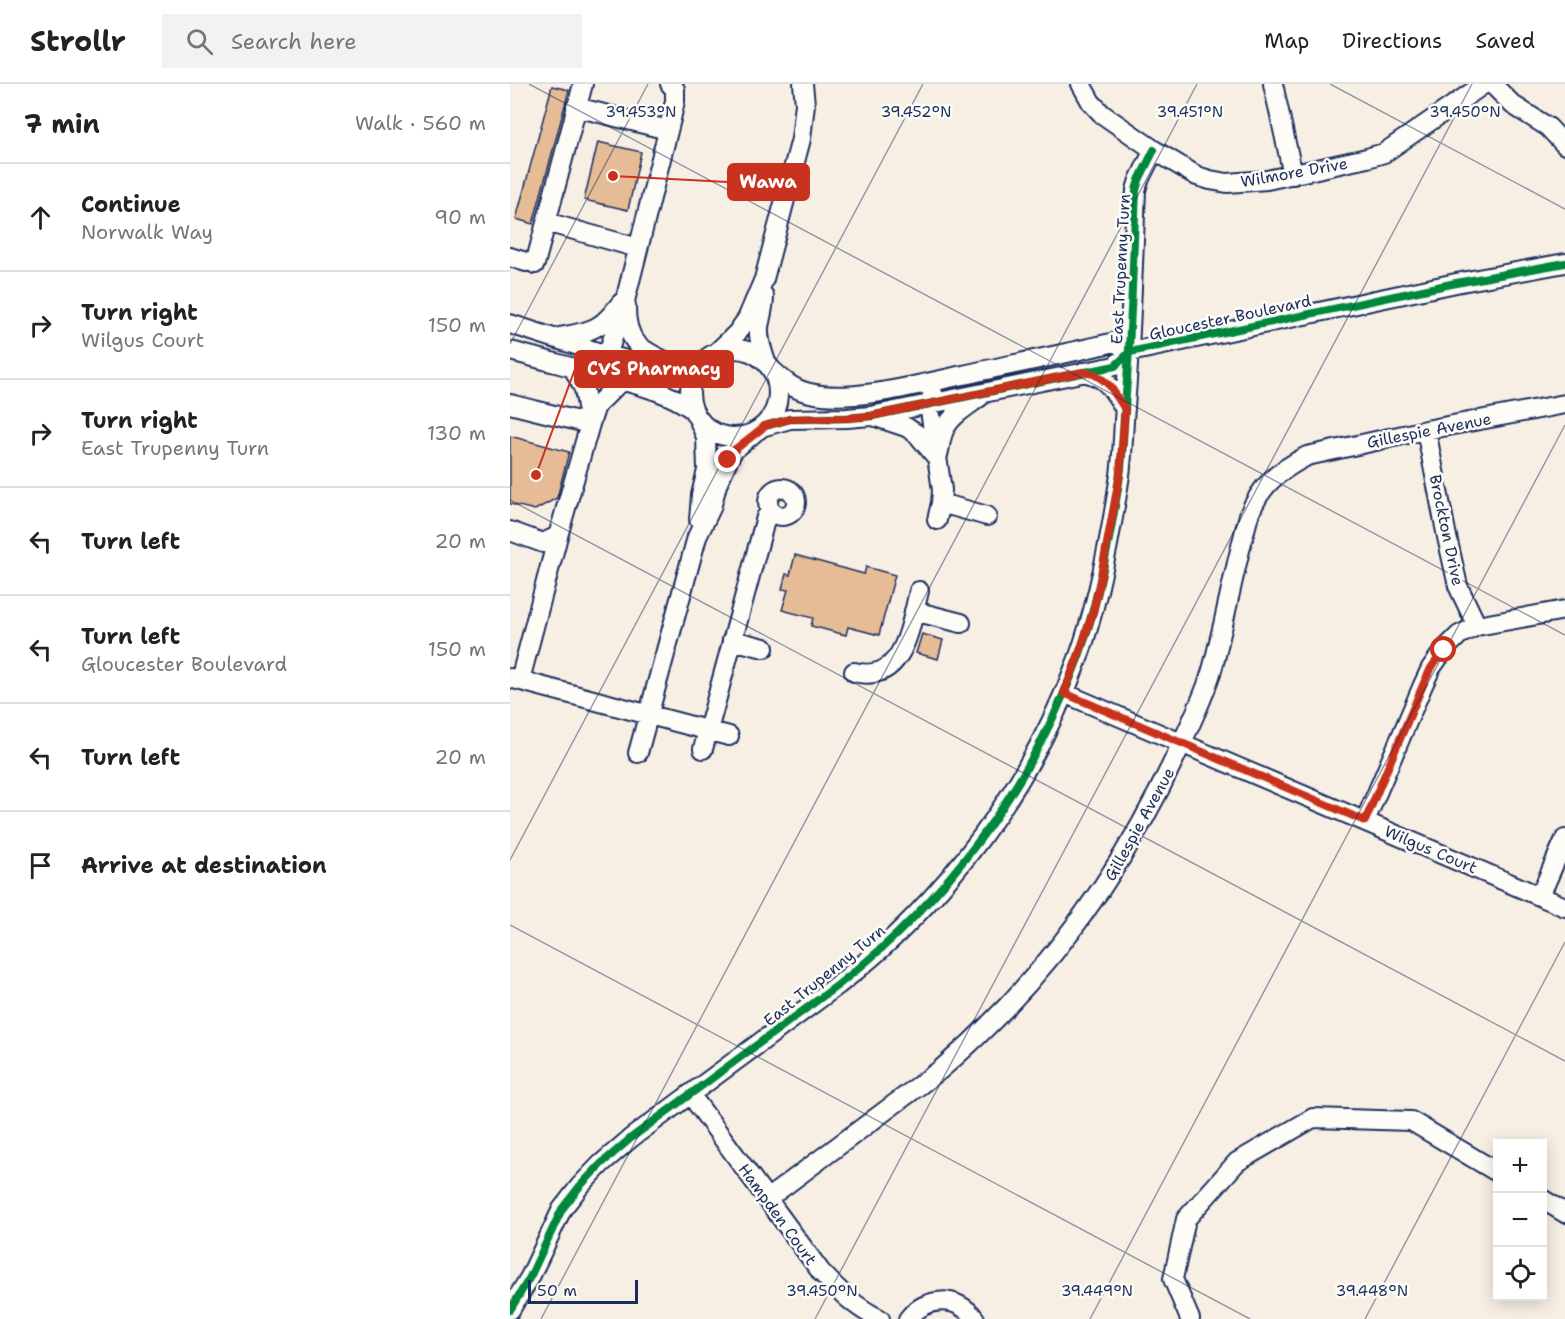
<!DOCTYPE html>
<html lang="en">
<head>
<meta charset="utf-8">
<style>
  :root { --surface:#fff; --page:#f2f2f2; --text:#222; --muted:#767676; --line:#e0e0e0 }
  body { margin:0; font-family:"Shantell Sans",sans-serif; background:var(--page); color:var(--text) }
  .controls { position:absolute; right:18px; bottom:18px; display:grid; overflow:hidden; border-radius:0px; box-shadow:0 3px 15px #0003 }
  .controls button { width:54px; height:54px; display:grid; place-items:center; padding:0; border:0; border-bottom:2px solid var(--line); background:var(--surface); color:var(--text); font:30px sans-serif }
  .scale { position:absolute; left:18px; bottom:15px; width:110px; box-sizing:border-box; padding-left:6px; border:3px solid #1b2f5e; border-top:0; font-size:16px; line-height:21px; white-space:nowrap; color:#1b2f5e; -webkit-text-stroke:4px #fdfcf7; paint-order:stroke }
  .stop { position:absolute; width:18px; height:18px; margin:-14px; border:4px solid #c8321e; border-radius:50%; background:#fff }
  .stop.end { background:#c8321e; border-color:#fff; box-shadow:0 2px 6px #0008 }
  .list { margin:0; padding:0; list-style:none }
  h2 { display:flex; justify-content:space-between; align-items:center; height:78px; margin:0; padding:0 24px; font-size:26px }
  h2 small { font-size:20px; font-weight:400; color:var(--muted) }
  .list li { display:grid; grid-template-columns:39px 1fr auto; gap:18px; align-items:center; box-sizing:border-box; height:108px; padding:0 24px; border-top:2px solid var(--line) }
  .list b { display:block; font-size:22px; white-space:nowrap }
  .list p { margin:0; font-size:20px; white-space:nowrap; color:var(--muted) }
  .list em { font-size:20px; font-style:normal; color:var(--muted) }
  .icon { flex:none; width:33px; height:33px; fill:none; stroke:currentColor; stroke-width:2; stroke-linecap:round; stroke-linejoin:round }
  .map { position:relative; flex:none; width:1055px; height:1235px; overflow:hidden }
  header { display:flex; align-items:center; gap:36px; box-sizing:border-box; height:84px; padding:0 30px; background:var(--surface); border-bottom:2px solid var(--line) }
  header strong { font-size:28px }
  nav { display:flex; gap:33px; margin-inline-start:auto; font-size:21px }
  .search { width:420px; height:54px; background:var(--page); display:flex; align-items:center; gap:15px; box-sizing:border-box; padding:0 21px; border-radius:0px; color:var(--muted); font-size:22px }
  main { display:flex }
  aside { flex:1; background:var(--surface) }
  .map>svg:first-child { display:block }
  .building { fill:#e6bc96; stroke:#1b2f5e; stroke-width:1.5 }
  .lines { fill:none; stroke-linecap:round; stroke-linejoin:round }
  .minor-casing { stroke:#1b2f5e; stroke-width:22 }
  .minor { stroke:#fdfcf7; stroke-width:18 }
  .cycleway-casing { stroke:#fdfcf7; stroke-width:11 }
  .cycleway { stroke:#00873e; stroke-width:8 }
  .route { stroke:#c8321e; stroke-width:8 }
  .ticks { fill:none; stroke:#1b2f5e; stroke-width:1.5; stroke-opacity:0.45 }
  .labels { text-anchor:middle; stroke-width:5; stroke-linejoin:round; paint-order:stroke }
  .street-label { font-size:16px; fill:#1b2f5e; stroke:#fdfcf7 }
  .ticks-label { font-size:15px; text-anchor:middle; fill:#1b2f5e; stroke:#fdfcf7; stroke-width:5; stroke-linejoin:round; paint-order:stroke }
  .leader { fill:none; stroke:#c8321e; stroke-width:2 }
  .callout-dot { fill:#c8321e; stroke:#fdfcf7; stroke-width:2 }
  .callout { fill:#c8321e; stroke:#c8321e; stroke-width:2 }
  .callout-label { font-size:18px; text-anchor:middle; font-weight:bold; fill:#fff }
</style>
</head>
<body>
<header>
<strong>Strollr</strong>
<div class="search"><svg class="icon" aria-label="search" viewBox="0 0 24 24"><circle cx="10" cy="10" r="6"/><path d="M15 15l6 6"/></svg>Search here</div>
<nav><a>Map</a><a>Directions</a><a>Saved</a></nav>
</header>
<main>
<aside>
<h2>7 min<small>Walk · 560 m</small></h2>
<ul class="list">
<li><svg class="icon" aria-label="ahead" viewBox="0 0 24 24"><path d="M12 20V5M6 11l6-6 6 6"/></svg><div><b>Continue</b><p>Norwalk Way</p></div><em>90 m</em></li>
<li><svg class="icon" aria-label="right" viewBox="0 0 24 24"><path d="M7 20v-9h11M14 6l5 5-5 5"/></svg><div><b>Turn right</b><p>Wilgus Court</p></div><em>150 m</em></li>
<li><svg class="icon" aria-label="right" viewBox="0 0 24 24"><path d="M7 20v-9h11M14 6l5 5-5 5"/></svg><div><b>Turn right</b><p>East Trupenny Turn</p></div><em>130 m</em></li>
<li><svg class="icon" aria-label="left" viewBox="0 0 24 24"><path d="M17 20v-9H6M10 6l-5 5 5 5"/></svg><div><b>Turn left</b></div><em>20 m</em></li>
<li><svg class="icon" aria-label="left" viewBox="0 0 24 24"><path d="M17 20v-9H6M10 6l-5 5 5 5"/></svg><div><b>Turn left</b><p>Gloucester Boulevard</p></div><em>150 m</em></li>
<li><svg class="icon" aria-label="left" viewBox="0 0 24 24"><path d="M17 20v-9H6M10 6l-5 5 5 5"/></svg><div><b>Turn left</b></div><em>20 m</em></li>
<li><svg class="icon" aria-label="arrive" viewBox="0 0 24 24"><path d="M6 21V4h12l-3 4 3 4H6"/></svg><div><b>Arrive at destination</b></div></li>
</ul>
</aside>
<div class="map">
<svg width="1055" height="1235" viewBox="0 0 1055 1235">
  <rect width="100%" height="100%" fill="#f8efe4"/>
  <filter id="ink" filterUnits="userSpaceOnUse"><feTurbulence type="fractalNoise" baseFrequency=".0167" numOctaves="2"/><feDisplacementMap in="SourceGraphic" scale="12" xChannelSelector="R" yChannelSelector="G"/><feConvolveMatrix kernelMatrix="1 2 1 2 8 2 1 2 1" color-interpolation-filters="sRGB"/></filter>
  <g filter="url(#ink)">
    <path class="building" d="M42 2 59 6 23 140 6 135Z
      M88 58 131 68 118 126 74 116Z
      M0 352 59 368 47 414 25 426 0 420Z
      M285 471 354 490 356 483 385 491 369 551 338 543 336 551 301 542 303 534 272 526 278 506 272 505 276 490 280 491Z
      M412 550 433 556 428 575 406 569Z"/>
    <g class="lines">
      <g class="minor-casing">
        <path id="minor" d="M571 0 581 18 592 30 644 66 687 92 700 96 717 99 757 96 857 74 874 69 974 0
          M763 0 783 91
          M982 0 1003 21 1038 43 1055 61
          M66 23 158 46
          M36 138 128 164
          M0 173 16 178
          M25 180 73 0
          M254 212C254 223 251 232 249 243 248 255 252 266 256 278
          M116 221C115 258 130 266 160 279
          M0 240 97 271 147 284 164 286 176 285 189 281
          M46 254C63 250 82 249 95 237 101 232 106 225 111 219
          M180 309a44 44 0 1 1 88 0a44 44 0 1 1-88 0Z
          M0 267C32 275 63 284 95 292 125 300 157 307 182 325
          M207 268 227 249 237 235 254 195 291 55 295 20 293 0
          M63 284 74 305 80 340
          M262 286C274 297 284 306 300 309 343 319 410 300 453 291 504 280 555 270 605 258L620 268
          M573 288C597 293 603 306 615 325
          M91 291 116 213 161 35 165 17V5L160 0
          M423 309 419 320 432 406 431 419 427 436
          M0 320 80 340 48 452 10 596
          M363 332 396 343 407 350 427 374C430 366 430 357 433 349 439 332 457 323 471 312
          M80 340 86 322 106 302 115 297
          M255 342 280 335 337 334 361 332 605 282 620 268 946 199 1055 179
          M916 346 937 453 948 502 967 542
          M258 418a14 14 0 1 1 28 0a14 14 0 1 1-28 0Z
          M431 419 477 432
          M189 436 191 411 197 386 196 353 190 339
          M0 447 33 459 48 452
          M404 527 451 539
          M222 556 254 564
          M344 588C394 600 400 543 409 507
          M0 594 219 652
          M554 609 1055 823
          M193 665 256 433 262 429
          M128 669 187 453 201 424 207 401 218 376 223 367 244 349
          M855 737 913 601 921 584 934 566 949 551 967 542 1055 526
          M1030 812 1055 755
          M180 1010 311 1188C329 1207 346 1224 370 1235
          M257 1115 430 986C535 896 612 790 669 665 679 643 690 621 698 598 705 580 708 560 713 541 721 504 729 468 739 431 751 400 769 387 797 372L916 346 1055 320
          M1032 1115 1055 1129
          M0 1226 20 1193 52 1125 70 1102 91 1080 121 1054 328 901C437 816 521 702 569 572 589 516 601 450 610 391 613 369 613 346 615 323 621 251 623 178 626 106L629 96 644 66
          M398 1235C416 1212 448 1211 465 1235
          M680 1235 663 1195 676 1135 727 1078 803 1034 901 1037 987 1088"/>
      </g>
      <use href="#minor" class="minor"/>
      <g class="cycleway-casing">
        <path id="cycleway" d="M255 342 280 335 337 334 361 332 605 282 620 268 946 199 1055 179
          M0 1226 20 1193 52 1125 70 1102 91 1080 121 1054 328 901C437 816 521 702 569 572 589 516 601 450 610 391 613 369 613 346 615 323 621 251 623 178 626 106L629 96 644 66"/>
      </g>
      <use href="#cycleway" class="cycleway"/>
    </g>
  </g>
  <g class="lines" filter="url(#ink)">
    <path class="route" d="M218 376 223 367 255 342 280 335 337 334 361 332 573 288 584 290 592 295 600 302 615 325 610 390 591 492 583 528 569 570 554 609 855 737 913 601 921 584 934 566"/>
  </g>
  <path class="ticks" d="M19 0 1055 551M820 0 1055 125M0 260 138 0M0 416 1055 977M0 776 413 0M0 841 740 1235M31 1235 687 0M305 1235 962 0M580 1235 1055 341M855 1235 1055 858"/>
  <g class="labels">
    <g class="street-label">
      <text transform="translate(784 88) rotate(-10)" y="6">Wilmore Drive</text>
      <text transform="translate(610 185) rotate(-87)" y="6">East Trupenny Turn</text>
      <text transform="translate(720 233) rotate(-12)" y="6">Gloucester Boulevard</text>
      <text transform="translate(919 346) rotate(-11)" y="6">Gillespie Avenue</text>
      <text transform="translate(937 446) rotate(78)" y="6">Brockton Drive</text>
      <text transform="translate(629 740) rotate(-61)" y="6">Gillespie Avenue</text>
      <text transform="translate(921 765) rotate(23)" y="6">Wilgus Court</text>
      <text transform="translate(314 891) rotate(-39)" y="6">East Trupenny Turn</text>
      <text transform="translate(268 1130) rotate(54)" y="6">Hampden Court</text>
    </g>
  </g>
  <g class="ticks-label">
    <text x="131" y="33">39.453°N</text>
    <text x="406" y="33">39.452°N</text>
    <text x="680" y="33">39.451°N</text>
    <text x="955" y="33">39.450°N</text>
    <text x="312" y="1212">39.450°N</text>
    <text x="587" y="1212">39.449°N</text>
    <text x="862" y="1212">39.448°N</text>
  </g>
  <path class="leader" d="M103 92L218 98M26 391L65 285"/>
  <g class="callout-dot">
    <circle cx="103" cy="92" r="6"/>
    <circle cx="26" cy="391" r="6"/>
  </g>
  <g class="callout">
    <rect x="218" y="80" width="81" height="36" rx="6"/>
    <rect x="65" y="267" width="158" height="36" rx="6"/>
  </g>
  <g class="callout-label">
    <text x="258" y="104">Wawa</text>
    <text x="144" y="291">CVS Pharmacy</text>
  </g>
</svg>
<div class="controls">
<button>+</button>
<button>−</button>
<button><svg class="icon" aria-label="locate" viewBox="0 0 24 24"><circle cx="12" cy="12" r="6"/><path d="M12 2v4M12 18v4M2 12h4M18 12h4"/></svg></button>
</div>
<div class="scale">50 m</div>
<div class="stop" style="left:934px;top:566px"></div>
<div class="stop end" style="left:218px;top:376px"></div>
</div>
</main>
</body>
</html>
